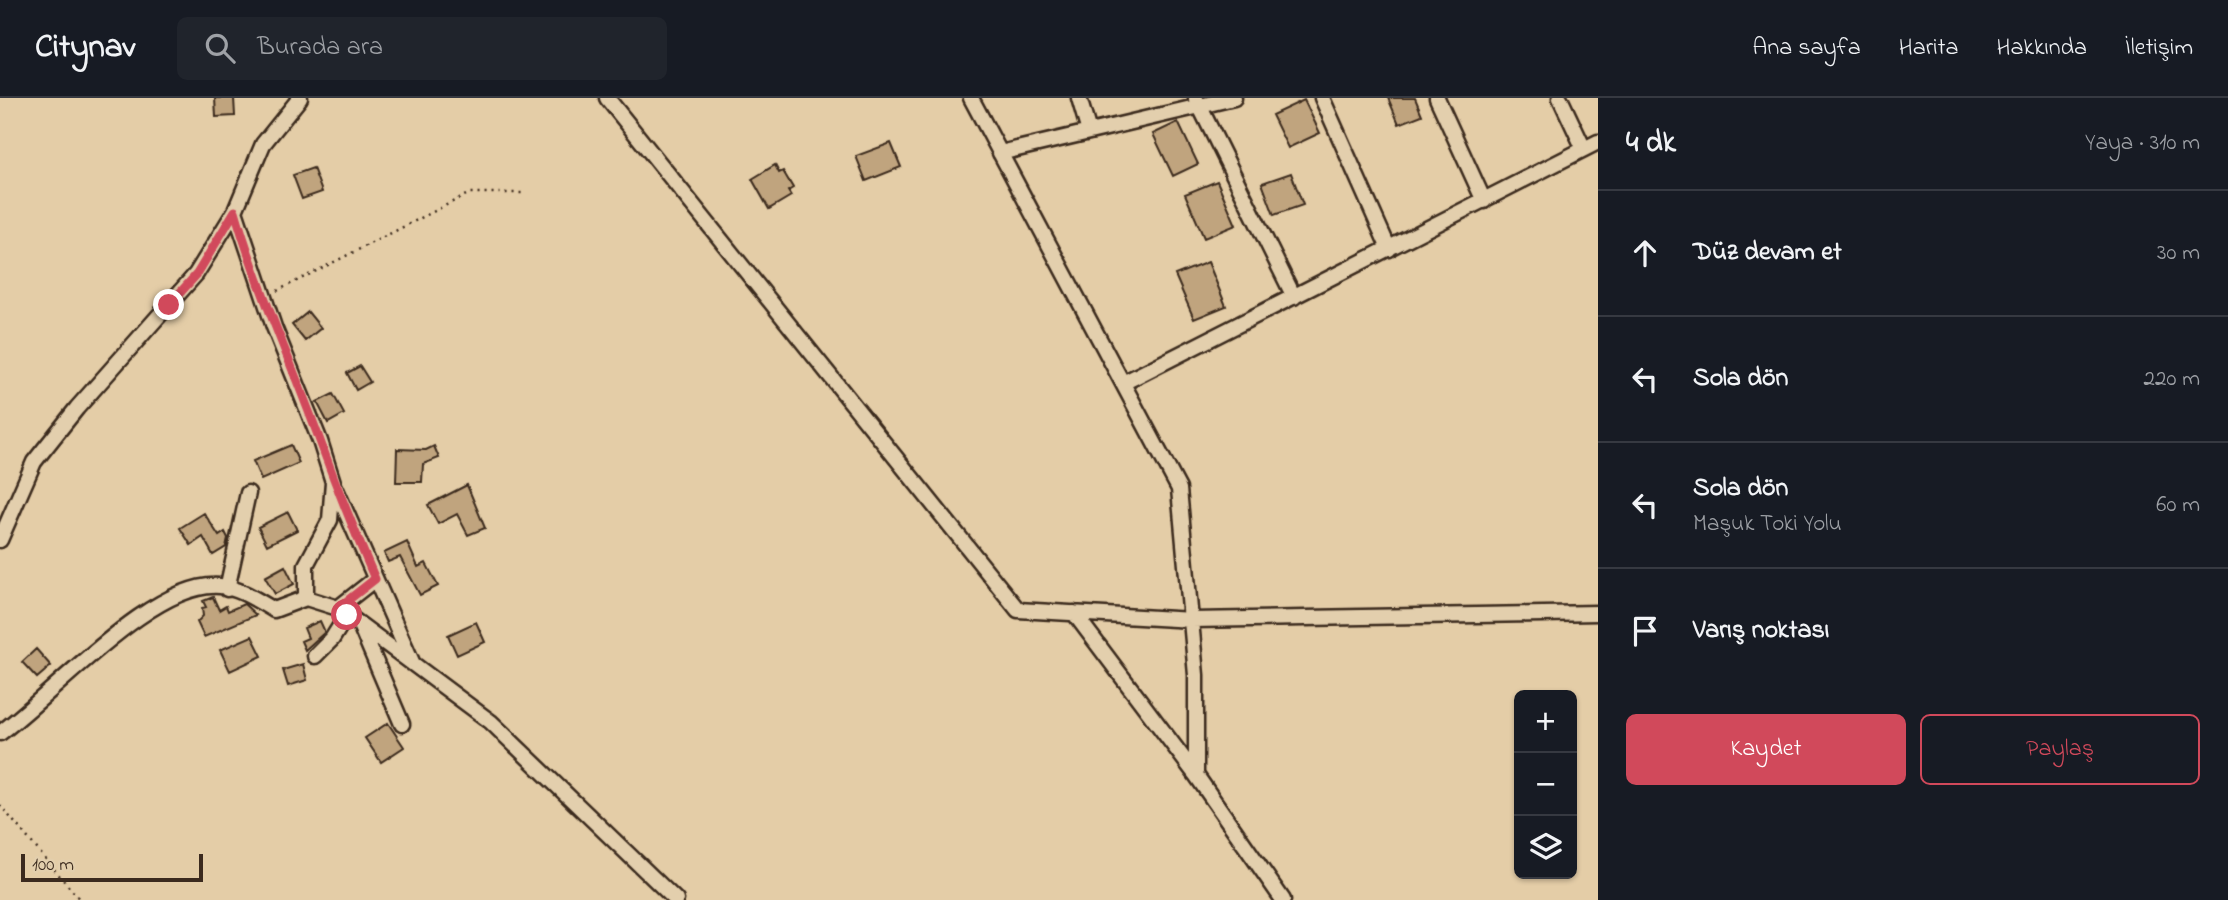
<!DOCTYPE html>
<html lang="tr">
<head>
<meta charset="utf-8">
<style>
  :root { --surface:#171b24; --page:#20242c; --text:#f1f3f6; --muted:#9ea1a6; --line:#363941; --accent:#d1495b }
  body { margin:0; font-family:"Indie Flower",sans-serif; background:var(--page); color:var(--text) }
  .controls { position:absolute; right:21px; bottom:21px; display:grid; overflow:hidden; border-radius:10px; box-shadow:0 2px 5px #0004 }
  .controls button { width:63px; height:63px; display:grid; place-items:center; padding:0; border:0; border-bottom:2px solid var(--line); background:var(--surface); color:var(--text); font:35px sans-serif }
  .scale { position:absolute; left:21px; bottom:18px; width:182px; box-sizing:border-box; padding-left:7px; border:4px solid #3b2a1e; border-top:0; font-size:19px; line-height:24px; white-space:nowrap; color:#3b2a1e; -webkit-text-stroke:5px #e3cfad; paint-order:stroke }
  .stop { position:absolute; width:21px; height:21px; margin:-16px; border:5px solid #d1495b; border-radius:50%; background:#fff }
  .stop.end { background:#d1495b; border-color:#fff; box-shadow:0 2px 7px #0008 }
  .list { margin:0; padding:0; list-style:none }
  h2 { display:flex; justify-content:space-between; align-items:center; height:91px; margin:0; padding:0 28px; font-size:30px }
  h2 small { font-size:23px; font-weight:400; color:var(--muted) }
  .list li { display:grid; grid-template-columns:46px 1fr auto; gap:21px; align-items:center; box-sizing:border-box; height:126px; padding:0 28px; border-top:2px solid var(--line) }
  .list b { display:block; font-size:26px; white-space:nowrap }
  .list p { margin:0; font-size:23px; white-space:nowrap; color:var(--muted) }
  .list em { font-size:23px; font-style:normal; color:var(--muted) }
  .actions { display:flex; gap:14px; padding:21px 28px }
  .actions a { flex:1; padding:16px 0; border:2px solid var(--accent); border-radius:10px; text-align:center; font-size:24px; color:var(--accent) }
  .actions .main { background:var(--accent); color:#fff }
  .icon { flex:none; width:38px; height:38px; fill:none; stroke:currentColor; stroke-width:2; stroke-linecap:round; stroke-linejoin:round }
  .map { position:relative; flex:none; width:1598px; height:802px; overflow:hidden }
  header { display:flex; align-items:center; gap:42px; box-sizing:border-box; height:98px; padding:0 35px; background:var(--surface); border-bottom:2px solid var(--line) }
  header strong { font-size:33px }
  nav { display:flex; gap:38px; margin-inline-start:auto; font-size:24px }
  .search { width:490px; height:63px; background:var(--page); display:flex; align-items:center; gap:18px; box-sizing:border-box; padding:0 24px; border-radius:10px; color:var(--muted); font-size:26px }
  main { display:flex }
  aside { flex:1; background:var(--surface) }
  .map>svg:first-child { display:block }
  .building { fill:#c0a47e; stroke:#3b2a1e; stroke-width:2 }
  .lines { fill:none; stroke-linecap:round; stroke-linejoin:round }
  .minor-casing { stroke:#3b2a1e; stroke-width:19 }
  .path { stroke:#3b2a1e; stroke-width:2.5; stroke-dasharray:2 5; stroke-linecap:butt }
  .minor { stroke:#e3cfad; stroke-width:14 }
  .route { stroke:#d1495b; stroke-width:9 }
</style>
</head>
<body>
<header>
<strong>Citynav</strong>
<div class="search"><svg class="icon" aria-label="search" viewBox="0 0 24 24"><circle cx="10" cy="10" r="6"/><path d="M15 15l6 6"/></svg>Burada ara</div>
<nav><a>Ana sayfa</a><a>Harita</a><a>Hakkında</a><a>İletişim</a></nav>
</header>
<main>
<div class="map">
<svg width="1598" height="802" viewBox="0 0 1598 802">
  <rect width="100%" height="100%" fill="#e4cda7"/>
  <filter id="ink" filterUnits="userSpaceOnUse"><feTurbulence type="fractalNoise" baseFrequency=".0143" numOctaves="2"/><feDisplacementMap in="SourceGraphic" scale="14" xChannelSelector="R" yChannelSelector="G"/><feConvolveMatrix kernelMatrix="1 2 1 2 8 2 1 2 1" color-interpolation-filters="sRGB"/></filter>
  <g filter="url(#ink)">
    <path class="building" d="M215 0H234L235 18 216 19Z
      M1388 0H1415L1422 17 1399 26Z
      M1304 2 1320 35 1288 50 1272 17Z
      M1178 24 1198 66 1173 78 1153 36Z
      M891 45 901 69 866 83 856 58Z
      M775 67 779 75 783 73 793 90 788 93 791 98 769 111 752 81Z
      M313 70 322 94 302 101 293 77Z
      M1291 75 1303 107 1274 117 1262 85Z
      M1217 83 1236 127 1204 140 1185 96Z
      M1208 164 1226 208 1194 221 1175 177Z
      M308 214 321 230 305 243 292 227Z
      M360 268 370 284 356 292 347 275Z
      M333 296 344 316 328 325 317 304Z
      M291 347 299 365 261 382 253 363Z
      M434 348 439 360 423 366 422 384H396L397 351 426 352Z
      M467 387 485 430 468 437 457 416 438 426 428 407Z
      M288 414 297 432 267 447 258 429Z
      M204 415 219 438 225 434 228 440 226 449 213 457 203 439 191 447 180 430Z
      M407 444 418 469 426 465 438 488 420 497 400 459 388 464 384 455Z
      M285 468 294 486 275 496 265 479Z
      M213 499 219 512 226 508 228 513 244 506 256 517 204 539 197 524 203 518 202 510 206 509 203 503Z
      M320 523 325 534 305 552 301 543 308 540 304 530Z
      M476 524 485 544 457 557 448 537Z
      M252 538 262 558 230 573 220 552Z
      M36 551 51 568 37 580 22 564Z
      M303 566 307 582 288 588 283 572Z
      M388 625 404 649 381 664 365 640Z"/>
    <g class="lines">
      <g class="minor-casing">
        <path id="minor" d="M607 0 1018 512 1192 522 1598 515
          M971 0 1179 391 1196 577V677
          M1079 0 1089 34
          M1322 0 1389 151
          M1437 0 1484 103
          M1560 0 1584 51
          M1196 1 1294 199
          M1000 55 1234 0
          M235 113 274 229 320 343 333 384 330 422 306 467V500
          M1123 285 1598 44
          M335 389 413 566
          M0 442 34 364 77 310 196 176 235 113 263 46 300 0
          M227 491 248 395
          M338 510 375 481
          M1074 515 1196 677 1283 802
          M360 527 402 626
          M315 558 332 541 347 517
          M0 635C53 597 153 482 220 488 239 490 257 502 274 512L306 500 338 510 491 624 676 802"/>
      </g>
      <path class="path" d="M277 193 470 95H522
        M0 707 80 802"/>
      <use href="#minor" class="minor"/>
    </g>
  </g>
  <g class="lines" filter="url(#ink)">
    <path class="route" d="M169 207 197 176 235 113C258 192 292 266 320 343 337 390 355 435 375 481L338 510 347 517"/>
  </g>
</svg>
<div class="controls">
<button>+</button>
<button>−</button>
<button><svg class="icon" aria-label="layers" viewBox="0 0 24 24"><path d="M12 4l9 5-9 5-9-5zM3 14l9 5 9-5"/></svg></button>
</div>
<div class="scale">100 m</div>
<div class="stop" style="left:347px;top:517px"></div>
<div class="stop end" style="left:169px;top:207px"></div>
</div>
<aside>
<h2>4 dk<small>Yaya · 310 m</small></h2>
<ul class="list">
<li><svg class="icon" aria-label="ahead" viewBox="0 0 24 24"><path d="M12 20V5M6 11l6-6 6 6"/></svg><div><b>Düz devam et</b></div><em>30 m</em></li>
<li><svg class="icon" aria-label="left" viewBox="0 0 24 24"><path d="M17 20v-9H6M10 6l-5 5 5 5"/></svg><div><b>Sola dön</b></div><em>220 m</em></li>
<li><svg class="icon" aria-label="left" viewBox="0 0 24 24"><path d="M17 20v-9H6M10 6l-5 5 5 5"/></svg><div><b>Sola dön</b><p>Maşuk Toki Yolu</p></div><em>60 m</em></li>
<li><svg class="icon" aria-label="arrive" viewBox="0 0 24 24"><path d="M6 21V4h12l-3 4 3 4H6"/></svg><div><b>Varış noktası</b></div></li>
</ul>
<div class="actions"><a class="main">Kaydet</a><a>Paylaş</a></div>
</aside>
</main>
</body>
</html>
